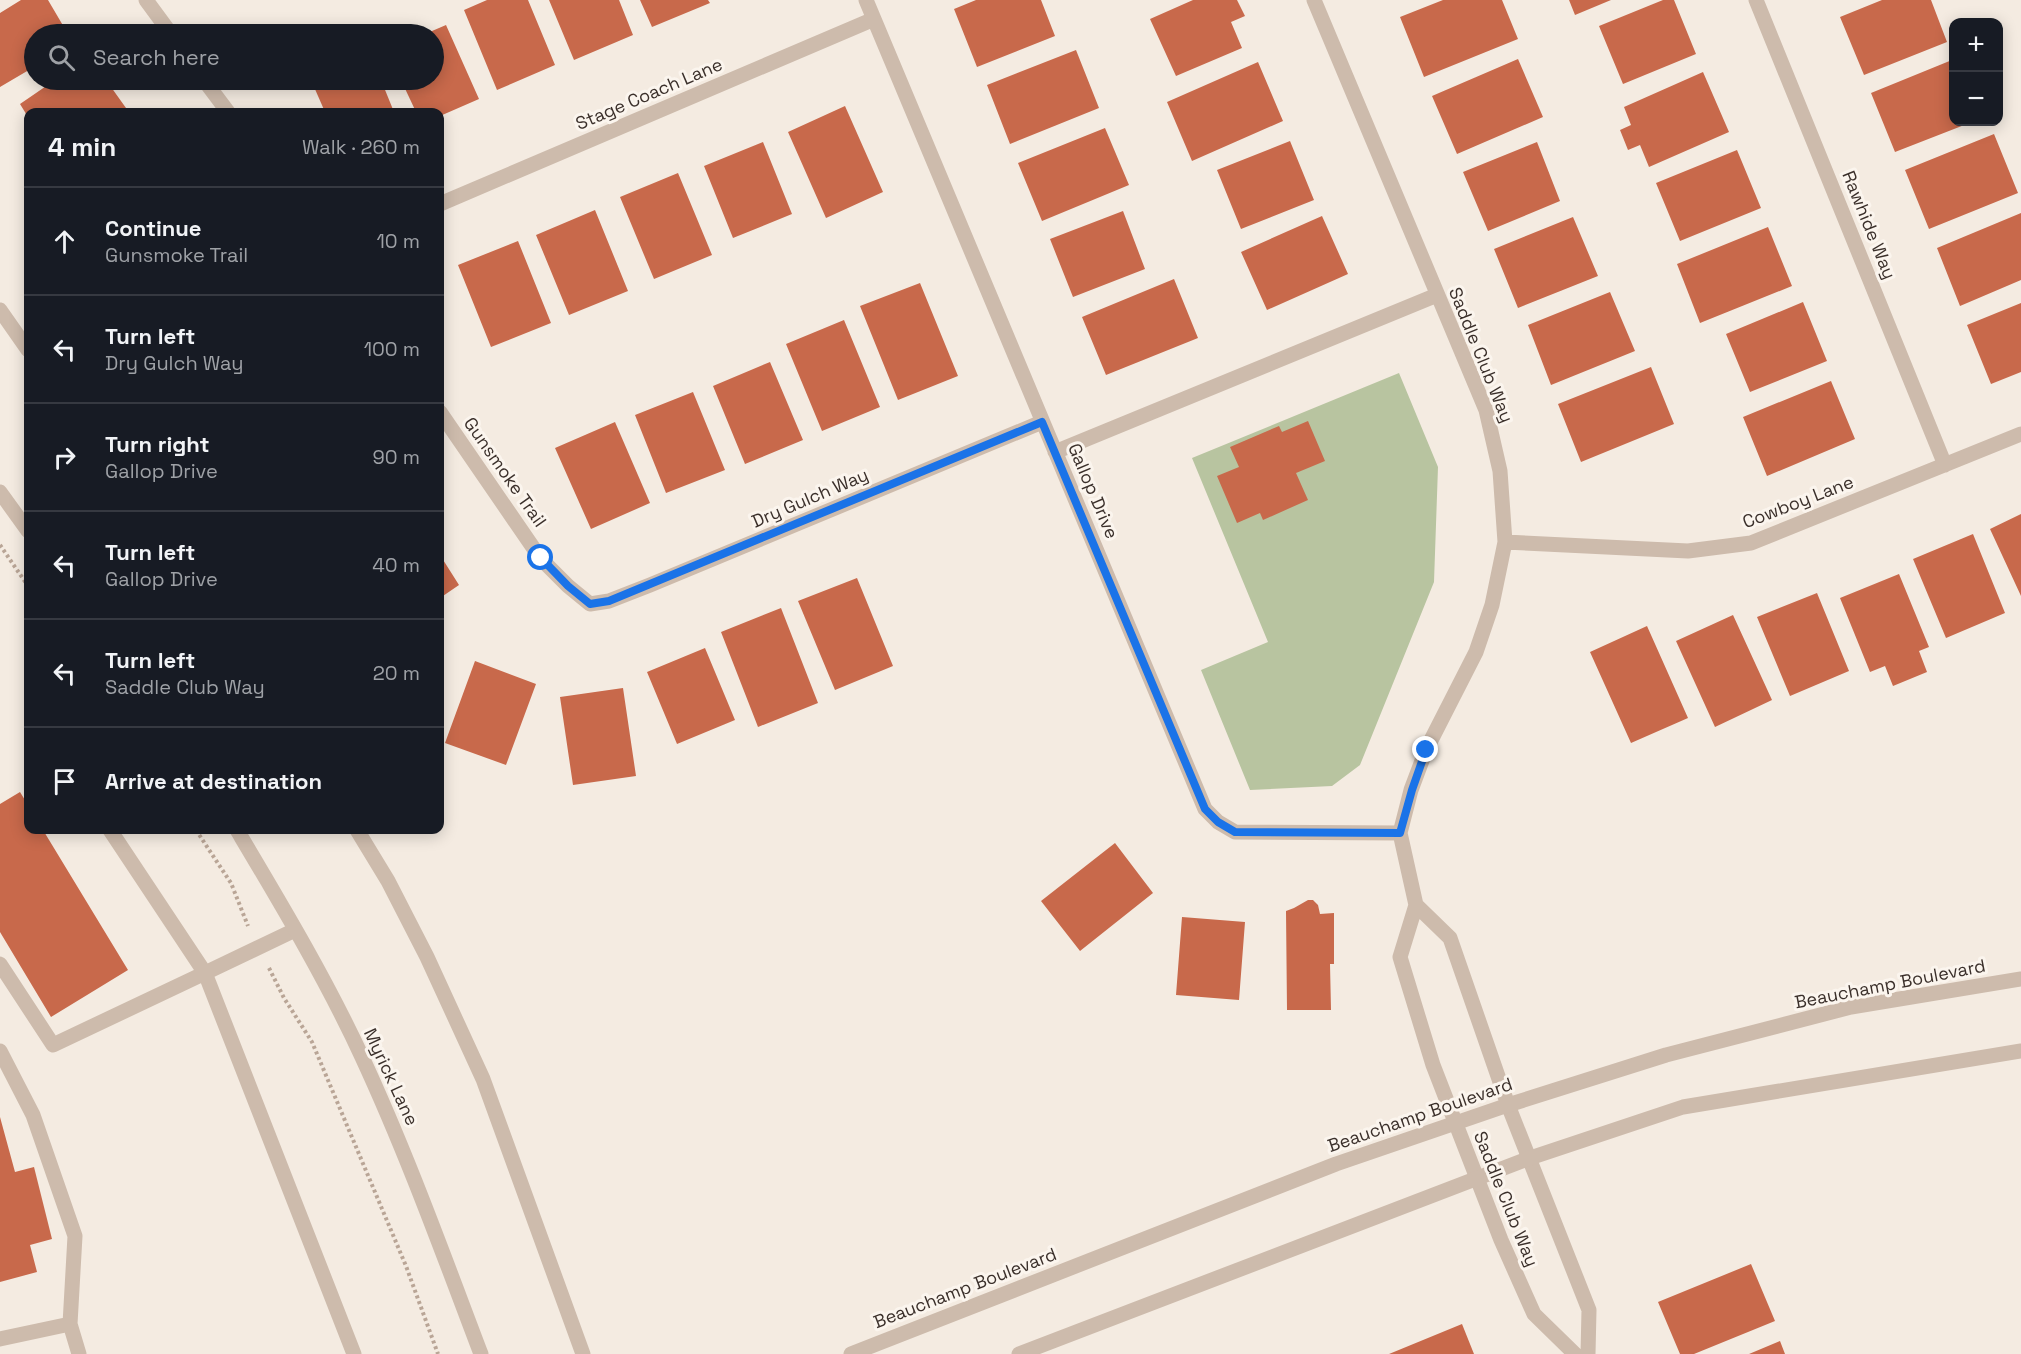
<!DOCTYPE html>
<html lang="en">
<head>
<meta charset="utf-8">
<style>
  :root { --surface:#171b24; --page:#20242c; --text:#f1f3f6; --muted:#9ea1a6; --line:#363941 }
  body { margin:0; font-family:"Space Grotesk",sans-serif; background:var(--page); color:var(--text) }
  .controls { position:absolute; right:18px; top:18px; display:grid; overflow:hidden; border-radius:12px; box-shadow:0 3px 15px #0003 }
  .controls button { width:54px; height:54px; display:grid; place-items:center; padding:0; border:0; border-bottom:2px solid var(--line); background:var(--surface); color:var(--text); font:30px sans-serif }
  .stop { position:absolute; width:18px; height:18px; margin:-14px; border:4px solid #1a73e8; border-radius:50%; background:#fff }
  .stop.end { background:#1a73e8; border-color:#fff; box-shadow:0 2px 6px #0008 }
  .list { margin:0; padding:0; list-style:none }
  h2 { display:flex; justify-content:space-between; align-items:center; height:78px; margin:0; padding:0 24px; font-size:26px }
  h2 small { font-size:20px; font-weight:400; color:var(--muted) }
  .list li { display:grid; grid-template-columns:39px 1fr auto; gap:18px; align-items:center; box-sizing:border-box; height:108px; padding:0 24px; border-top:2px solid var(--line) }
  .list b { display:block; font-size:22px; white-space:nowrap }
  .list p { margin:0; font-size:20px; white-space:nowrap; color:var(--muted) }
  .list em { font-size:20px; font-style:normal; color:var(--muted) }
  .icon { flex:none; width:33px; height:33px; fill:none; stroke:currentColor; stroke-width:2; stroke-linecap:round; stroke-linejoin:round }
  .map { position:relative; flex:none; width:2021px; height:1354px; overflow:hidden }
  .search { position:absolute; background:var(--surface); box-shadow:0 3px 15px #0003; left:24px; top:24px; width:420px; height:66px; display:flex; align-items:center; gap:15px; box-sizing:border-box; padding:0 21px; border-radius:33px; color:var(--muted); font-size:22px }
  .panel { position:absolute; background:var(--surface); box-shadow:0 3px 15px #0003; left:24px; top:108px; width:420px; height:726px; border-radius:12px }
  .map>svg:first-child { display:block }
  .green { fill:#b8c4a0 }
  .building { fill:#c8694b }
  .lines { fill:none; stroke-linecap:round; stroke-linejoin:round }
  .path { stroke:#b9a596; stroke-width:4; stroke-dasharray:3 3; stroke-linecap:butt }
  .service { stroke:#cdbbac; stroke-width:15 }
  .minor { stroke:#cdbbac; stroke-width:15 }
  .tertiary { stroke:#cdbbac; stroke-width:15 }
  .route { stroke:#1a73e8; stroke-width:8 }
  .labels { text-anchor:middle; stroke-width:6; stroke-linejoin:round; paint-order:stroke }
  .street-label { font-size:18px; fill:#3b302b; stroke:#fbf5ee }
</style>
</head>
<body>
<div class="map">
<svg width="2021" height="1354" viewBox="0 0 2021 1354">
  <rect width="100%" height="100%" fill="#f4ebe1"/>
  <path class="green" d="M1399 373 1438 467 1434 582 1360 765 1332 786 1250 790 1201 670 1268 642 1192 458Z"/>
  <path class="building" d="M21 0H48L68 34H34V67L0 87V13Z
    M487 0H528L555 65 497 90 464 10Z
    M549 0H619L633 35 574 60Z
    M640 0H708L710 3 652 27Z
    M976 0H1041L1055 36 977 67 954 9Z
    M1193 0H1237L1245 16 1231 22 1242 48 1176 76 1150 19Z
    M1443 0H1502L1518 39 1424 77 1400 17Z
    M1569 0H1611L1575 15Z
    M1663 0H1674L1696 54 1623 84 1599 26Z
    M1882 0H1931L1947 42 1864 75 1840 17Z
    M446 25 479 99 440 116V112H416L401 80H434V34H425Z
    M1076 50 1099 108 1010 144 987 85Z
    M1518 59 1543 117 1457 154 1432 96Z
    M1952 60 1954 65V122H1972L1895 152 1871 93Z
    M1258 62 1283 121 1192 161 1167 102Z
    M1703 72 1729 132 1649 167 1640 145 1628 150 1620 130 1631 125 1624 107Z
    M55 80H106L126 108 119 112H28V117L20 104Z
    M311 80H381L394 112H325Z
    M845 106 883 192 826 218 788 132Z
    M1105 128 1129 185 1042 221 1018 163Z
    M1994 134 2018 193 1929 229 1905 170Z
    M1290 141 1314 200 1241 229 1217 170Z
    M763 142 792 214 733 238 704 166Z
    M1537 142 1560 201 1488 231 1463 172Z
    M1737 150 1761 208 1680 241 1656 183Z
    M678 173 712 255 654 279 620 197Z
    M595 210 628 291 569 315 536 235Z
    M1123 211 1145 269 1073 297 1050 239Z
    M2021 213V280L1960 306 1937 248Z
    M1322 216 1348 274 1267 310 1241 252Z
    M1573 217 1598 276 1518 308 1494 249Z
    M1768 227 1792 286 1700 323 1677 264Z
    M518 241 551 323 491 347 458 265Z
    M1174 279 1198 338 1106 375 1082 317Z
    M920 283 958 376 898 400 860 306Z
    M1610 292 1635 351 1551 385 1528 325Z
    M1803 302 1827 361 1750 392 1726 334Z
    M2021 303V372L1991 384 1967 325Z
    M844 320 880 407 822 431 786 344Z
    M770 362 803 440 745 464 713 386Z
    M1651 367 1674 424 1581 462 1558 404Z
    M1831 381 1855 439 1767 476 1743 417Z
    M693 392 725 470 666 493 635 415Z
    M1308 421 1325 461 1296 473 1308 500 1263 520 1260 513 1237 523 1217 476 1239 467 1230 447 1279 426 1282 432Z
    M615 422 650 503 591 529 555 448Z
    M2021 514V596L1990 529Z
    M1973 534 2005 613 1946 638 1913 559Z
    M440 555 459 585 440 598Z
    M1899 574 1929 647 1919 651 1927 672 1893 686 1885 666 1870 672 1840 598Z
    M857 578 893 666 835 690 798 601Z
    M1817 593 1849 671 1790 696 1757 617Z
    M781 608 818 703 758 727 721 632Z
    M1733 615 1772 700 1715 727 1676 641Z
    M1647 626 1688 718 1631 743 1590 652Z
    M705 648 735 720 677 744 647 672Z
    M475 661 536 684 506 765 445 743Z
    M623 688 636 776 573 785 560 697Z
    M20 792 28 805V830H43L128 970 51 1017 0 932V804Z
    M1115 843 1153 893 1080 951 1041 901Z
    M1308 900H1313L1318 905 1320 914 1334 913V964H1330L1331 1010H1287L1286 911 1294 908Z
    M1182 917 1245 922 1239 1000 1176 995Z
    M0 1117 15 1172 34 1167 52 1239 30 1245 37 1272 0 1282Z
    M1751 1264 1775 1321 1694 1354H1680L1658 1302Z
    M1462 1324 1474 1354H1389Z
    M1780 1341 1785 1354H1749Z"/>
  <g class="lines">
    <path class="path" d="M0 545 28 586
      M196 830 231 883 248 926
      M269 968 284 998 312 1042 406 1266 438 1354"/>
    <path class="service" d="M295 930 205 973 354 1354
      M0 964 53 1045 205 973 110 830
      M0 1051 33 1115 75 1236 70 1324 79 1354
      M0 1339 70 1324"/>
    <path class="minor" d="M146 0 171 34
      M866 0 1205 809 1218 822 1235 832 1400 833
      M1314 0 1486 410 1500 471 1505 542 1492 605 1476 652 1426 750 1411 790 1400 833 1416 905 1400 957 1433 1065 1501 1240 1534 1314 1575 1354
      M1756 0 1945 465
      M204 80 228 112
      M440 204 874 19
      M440 412 541 559 568 586 590 604 609 601 650 585 1042 422
      M1055 452 1437 295
      M1505 542 1688 551 1751 543 2021 434
      M1416 905 1450 938 1508 1105 1589 1310 1588 1354"/>
    <path class="tertiary" d="M0 310 28 350
      M0 492 28 531
      M237 830C281 904 326 979 362 1057 407 1154 443 1254 481 1354
      M357 830 388 881 427 957 483 1079 583 1354
      M851 1354 1336 1164 1508 1105 1666 1055 1851 1007 2021 979
      M1019 1354 1530 1158 1683 1107 2021 1051"/>
  </g>
  <g class="lines">
    <path class="route" d="M541 558 568 586 590 604 609 601 1042 422 1205 809 1218 822 1235 832 1400 833 1412 790 1426 750"/>
  </g>
  <g class="labels">
    <g class="street-label">
      <text transform="translate(649 94) rotate(-23)" y="6">Stage Coach Lane</text>
      <text transform="translate(1869 225) rotate(68)" y="6">Rawhide Way</text>
      <text transform="translate(1481 355) rotate(68)" y="6">Saddle Club Way</text>
      <text transform="translate(505 472) rotate(55)" y="6">Gunsmoke Trail</text>
      <text transform="translate(1093 491) rotate(67)" y="6">Gallop Drive</text>
      <text transform="translate(810 498) rotate(-23)" y="6">Dry Gulch Way</text>
      <text transform="translate(1798 502) rotate(-21)" y="6">Cowboy Lane</text>
      <text transform="translate(1890 984) rotate(-11)" y="6">Beauchamp Boulevard</text>
      <text transform="translate(391 1077) rotate(65)" y="6">Myrick Lane</text>
      <text transform="translate(1420 1115) rotate(-19)" y="6">Beauchamp Boulevard</text>
      <text transform="translate(1506 1199) rotate(68)" y="6">Saddle Club Way</text>
      <text transform="translate(965 1288) rotate(-21)" y="6">Beauchamp Boulevard</text>
    </g>
  </g>
</svg>
<div class="controls">
<button>+</button>
<button>−</button>
</div>
<div class="stop" style="left:541px;top:558px"></div>
<div class="stop end" style="left:1426px;top:750px"></div>
<div class="search"><svg class="icon" aria-label="search" viewBox="0 0 24 24"><circle cx="10" cy="10" r="6"/><path d="M15 15l6 6"/></svg>Search here</div>
<section class="panel">
<h2>4 min<small>Walk · 260 m</small></h2>
<ul class="list">
<li><svg class="icon" aria-label="ahead" viewBox="0 0 24 24"><path d="M12 20V5M6 11l6-6 6 6"/></svg><div><b>Continue</b><p>Gunsmoke Trail</p></div><em>10 m</em></li>
<li><svg class="icon" aria-label="left" viewBox="0 0 24 24"><path d="M17 20v-9H6M10 6l-5 5 5 5"/></svg><div><b>Turn left</b><p>Dry Gulch Way</p></div><em>100 m</em></li>
<li><svg class="icon" aria-label="right" viewBox="0 0 24 24"><path d="M7 20v-9h11M14 6l5 5-5 5"/></svg><div><b>Turn right</b><p>Gallop Drive</p></div><em>90 m</em></li>
<li><svg class="icon" aria-label="left" viewBox="0 0 24 24"><path d="M17 20v-9H6M10 6l-5 5 5 5"/></svg><div><b>Turn left</b><p>Gallop Drive</p></div><em>40 m</em></li>
<li><svg class="icon" aria-label="left" viewBox="0 0 24 24"><path d="M17 20v-9H6M10 6l-5 5 5 5"/></svg><div><b>Turn left</b><p>Saddle Club Way</p></div><em>20 m</em></li>
<li><svg class="icon" aria-label="arrive" viewBox="0 0 24 24"><path d="M6 21V4h12l-3 4 3 4H6"/></svg><div><b>Arrive at destination</b></div></li>
</ul>
</section>
</div>
</body>
</html>
